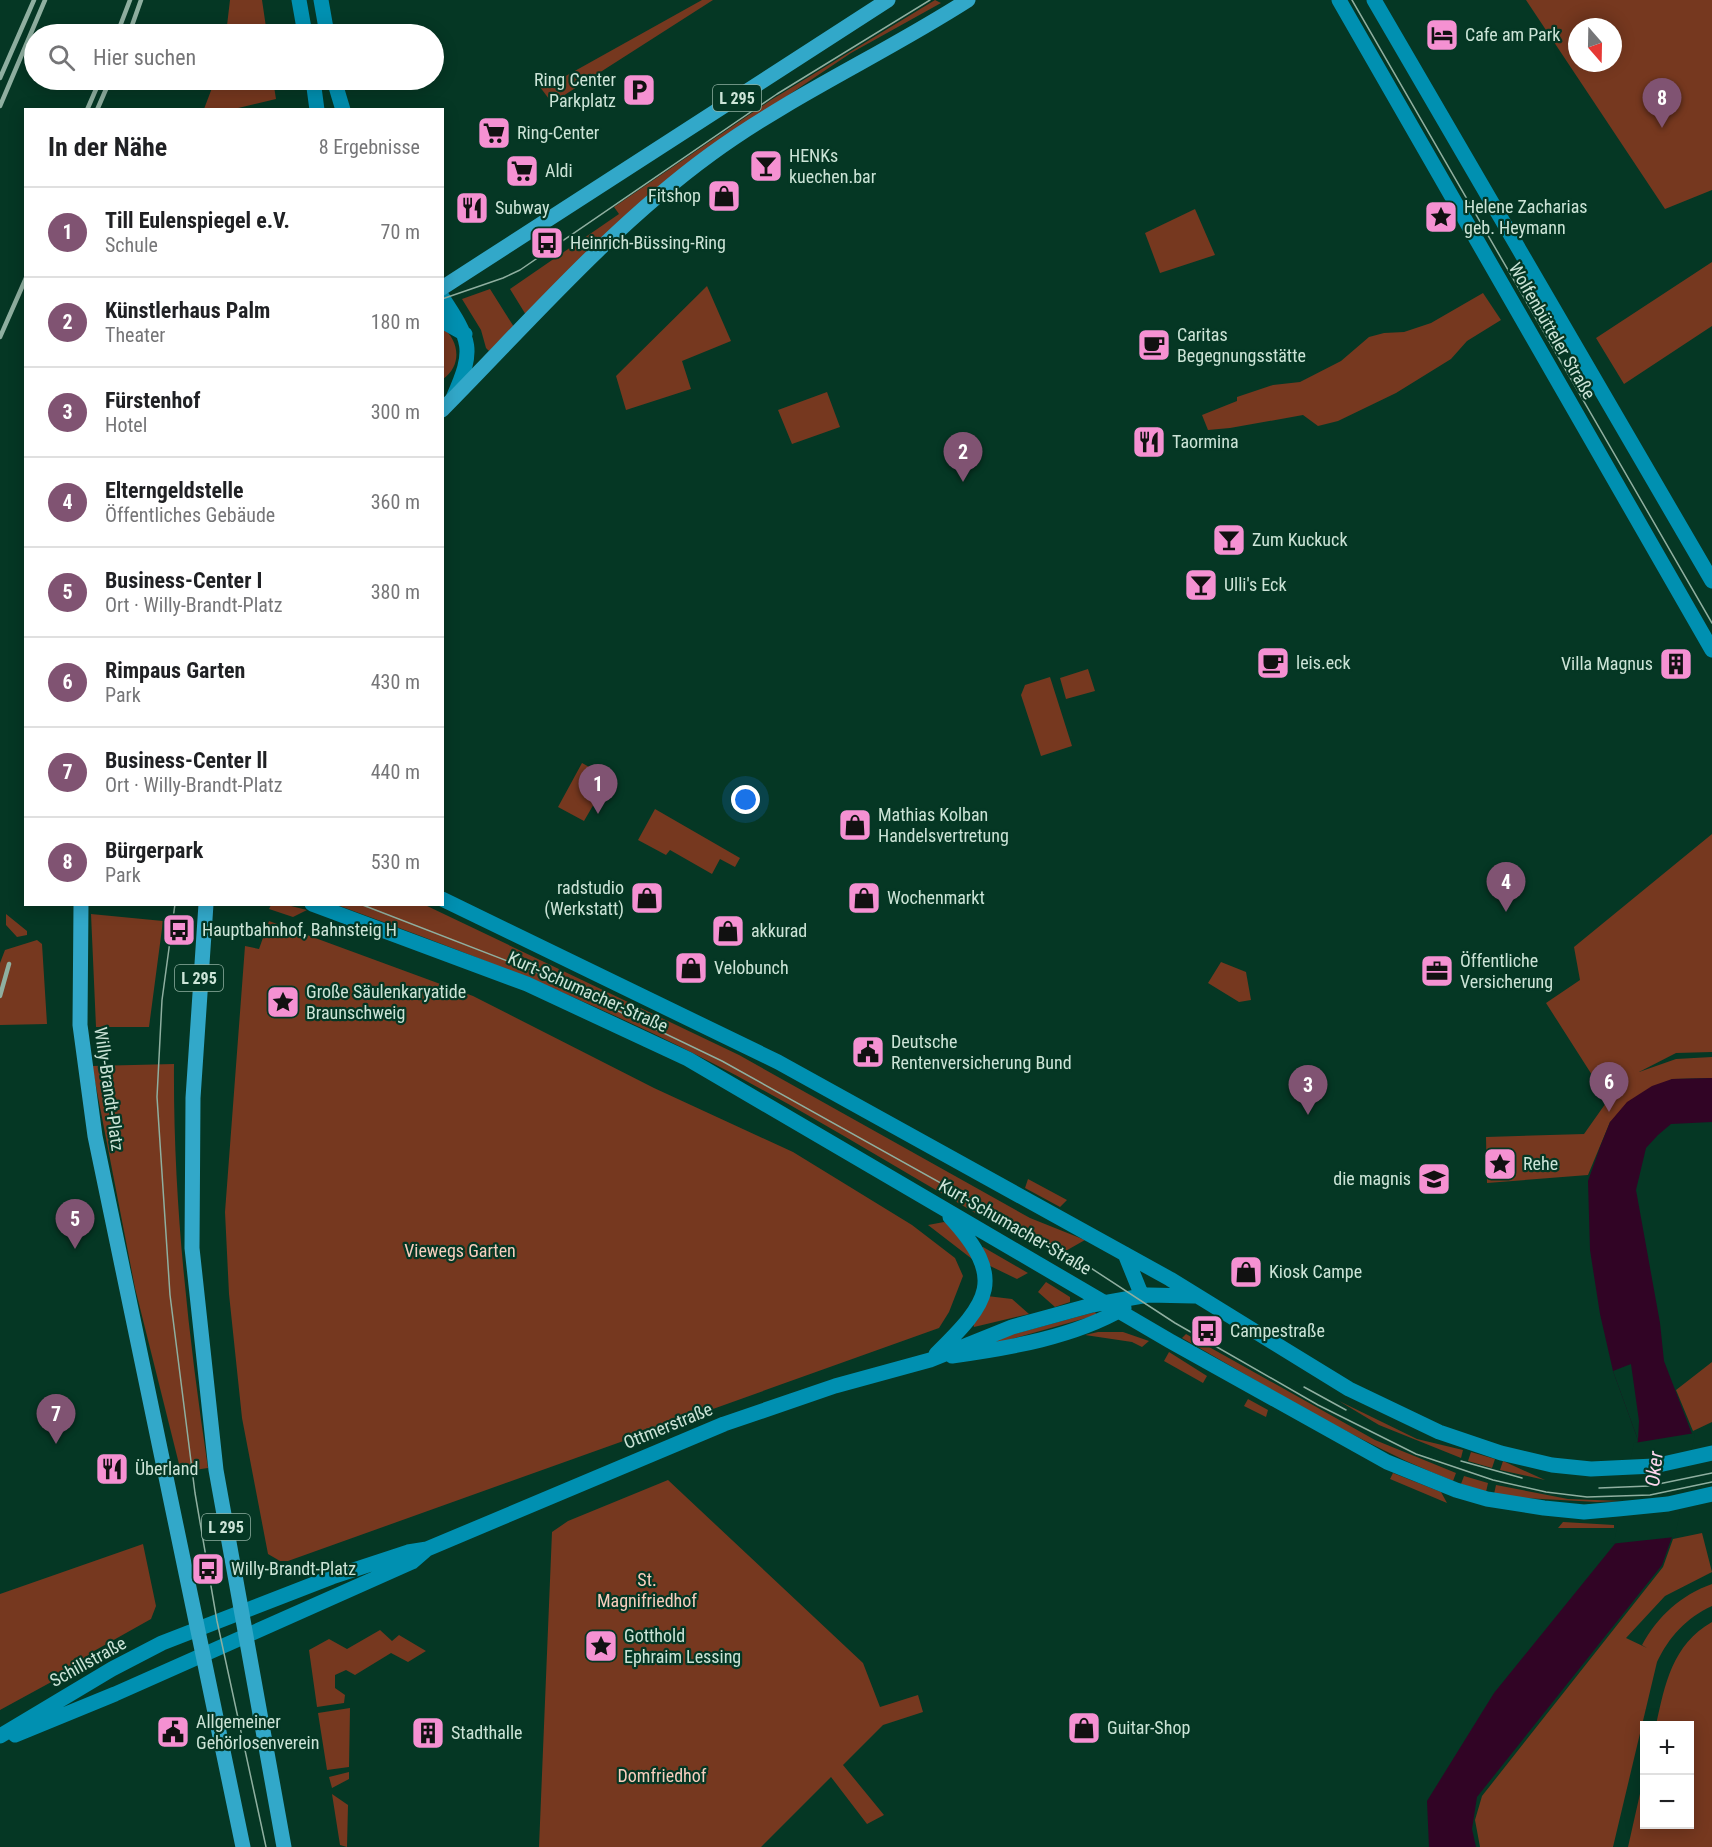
<!DOCTYPE html>
<html lang="de">
<head>
<meta charset="utf-8">
<style>
  :root { --surface:#fff; --page:#f6f6f6; --text:#202124; --muted:#757577; --line:#e0e0e0; --accent:#805372 }
  body { margin:0; font-family:"Roboto Condensed",sans-serif; background:var(--page); color:var(--text) }
  .controls { position:absolute; right:18px; bottom:18px; display:grid; overflow:hidden; border-radius:0px; box-shadow:0 3px 15px #0003 }
  .controls button { width:54px; height:54px; display:grid; place-items:center; padding:0; border:0; border-bottom:2px solid var(--line); background:var(--surface); color:var(--text); font:30px sans-serif }
  .compass { position:absolute; left:1568px; top:18px; width:54px; height:54px; border-radius:50%; background:var(--surface); box-shadow:0 3px 15px #0003; rotate:160deg }
  .you { position:absolute; left:746px; top:800px; width:21px; height:21px; margin:-15px; border:4px solid #fff; border-radius:50%; background:#1a73e8; box-shadow:0 0 0 9px #1a73e833 }
  .badge { display:grid; place-items:center; width:39px; height:39px; border-radius:50%; background:var(--accent); color:#fff; font-size:20px; font-weight:700 }
  .pin { position:absolute; translate:-50% -50px; filter:drop-shadow(0 2px 3px #0008) }
  .pin::after { content:''; position:absolute; top:32px; width:21px; height:18px; background:inherit; clip-path:polygon(0 0,100% 0,50% 100%) }
  .list { margin:0; padding:0; list-style:none }
  h2 { display:flex; justify-content:space-between; align-items:center; height:78px; margin:0; padding:0 24px; font-size:26px }
  h2 small { font-size:20px; font-weight:400; color:var(--muted) }
  .list li { display:grid; grid-template-columns:39px 1fr auto; gap:18px; align-items:center; box-sizing:border-box; height:90px; padding:0 24px; border-top:2px solid var(--line) }
  .list b { display:block; font-size:22px; white-space:nowrap }
  .list p { margin:0; font-size:20px; white-space:nowrap; color:var(--muted) }
  .list em { font-size:20px; font-style:normal; color:var(--muted) }
  .icon { flex:none; width:33px; height:33px; fill:none; stroke:currentColor; stroke-width:2; stroke-linecap:round; stroke-linejoin:round }
  .map { position:relative; flex:none; width:1712px; height:1847px; overflow:hidden }
  .search { position:absolute; background:var(--surface); box-shadow:0 3px 15px #0003; left:24px; top:24px; width:420px; height:66px; display:flex; align-items:center; gap:15px; box-sizing:border-box; padding:0 21px; border-radius:33px; color:var(--muted); font-size:22px }
  .panel { position:absolute; background:var(--surface); box-shadow:0 3px 15px #0003; left:24px; top:108px; width:420px; height:798px; border-radius:0px }
  .map>svg:first-child { display:block }
  .green { fill:#76381f; fill-rule:evenodd }
  .water { fill:#310425 }
  .pier { fill:#053724 }
  .lines { fill:none; stroke-linecap:round; stroke-linejoin:round }
  .secondary { stroke:#0090b1; stroke-width:15 }
  .primary { stroke:#32a8c9; stroke-width:15 }
  .tram { stroke:#8fafa0; stroke-width:1.5 }
  .rail { stroke:#8fafa0; stroke-width:4.5 }
  .labels { text-anchor:middle; stroke-width:4.5; stroke-linejoin:round; paint-order:stroke }
  .shield { fill:#053724; stroke:#90b0a1; stroke-width:1.5 }
  .shield-label { font-size:16px; font-weight:bold; fill:#cce4d7 }
  .poi-label { font-size:18px; fill:#cce4d7; stroke:#053724; text-anchor:start }
  .street-label { font-size:18px; fill:#cce4d7; stroke:#053724 }
  .park-label { font-size:18px; fill:#f9cebe; stroke:#053724 }
  .water-label { font-size:20px; font-style:italic; fill:#fdd6ed; stroke:#053724 }
</style>
</head>
<body>
<div class="map">
<svg width="1712" height="1847" viewBox="0 0 1712 1847">
  <rect width="100%" height="100%" fill="#053724"/>
  <path class="green" d="M230 0H262L267 34H226Z
    M702 0H713L552 103 534 79 555 82Z
    M935 0 941 3 851 53 693 159 526 315 510 289 619 214 614 207 771 100Z
    M1526 0H1712V190L1665 209ZM1577 27H1613V63H1577Z
    M215 80H273L276 99 234 109H204Z
    M1195 209 1215 255 1160 273 1145 233Z
    M1712 262V326L1624 384 1596 338Z
    M707 286 731 341 682 361 691 389 626 410 616 376Z
    M490 289 514 327 489 351 486 348 481 330 462 299Z
    M1483 293 1501 320 1467 341 1451 359 1396 393 1338 421 1318 426 1303 415 1230 428 1208 430 1202 415 1237 401V397L1273 385 1300 382 1341 361 1369 337 1384 333 1404 332 1431 323Z
    M442 327C460 341 462 366 443 379Z
    M827 392 840 427 792 444 778 410Z
    M1088 669 1095 691 1066 699 1060 678Z
    M1050 677 1072 746 1041 756 1021 695 1025 685Z
    M582 763 609 778 584 821 558 807Z
    M655 809 740 858 735 867 720 859 712 874 670 850 666 855 638 840Z
    M1712 834V1052L1676 1053 1639 1072 1676 1059 1712 1057V1078L1672 1079 1610 1122 1588 1175 1487 1183 1486 1137 1584 1134 1608 1100 1546 1003 1580 980 1574 947Z
    M283 904 307 910 293 917 269 909 271 905Z
    M337 905H425L739 1055 1030 1218 1085 1240 1062 1253 981 1207 977 1214C870 1152 764 1086 652 1033 549 984 444 944 337 905Z
    M6 914 27 931V935L17 937 6 925Z
    M91 914 163 921 149 1027H96Z
    M269 921 473 996 654 1088 793 1152 912 1225 955 1258 963 1276 949 1312 939 1328 288 1561H280L268 1554 242 1418 229 1294 225 1212 245 946 259 949Z
    M37 940 42 944 47 1024 0 1025V963L5 950Z
    M1221 962 1246 972 1251 1000 1239 1002 1208 983Z
    M174 1064C173 1199 188 1334 208 1468L181 1472 135 1288 92 1066Z
    M1028 1179 1067 1200 1060 1207 1025 1188Z
    M944 1222 951 1226 976 1262 928 1225Z
    M983 1247 1028 1273 1017 1279 986 1264 981 1248Z
    M1046 1282 1070 1297V1302L1055 1307 1038 1292Z
    M987 1296 1012 1299 1029 1314 974 1327 973 1323Z
    M1095 1312 1097 1315 990 1345 988 1341Z
    M1098 1332H1123L1149 1341 1142 1347 1132 1342 1085 1335Z
    M1186 1334 1375 1440 1456 1473 1453 1481C1357 1443 1272 1389 1182 1338Z
    M1169 1352 1207 1376 1203 1383 1164 1361Z
    M1712 1362V1422L1693 1431 1676 1390Z
    M1248 1399 1268 1410 1266 1417 1244 1406Z
    M1339 1401 1417 1439 1463 1450 1461 1458 1379 1425Z
    M1471 1452 1495 1459 1492 1468 1468 1461Z
    M1503 1461 1545 1480 1500 1470Z
    M1393 1473 1441 1492 1447 1503 1390 1479Z
    M1464 1476 1488 1483 1486 1492 1461 1484Z
    M668 1480 863 1663 880 1707 918 1695 923 1712 883 1725 843 1765 884 1815 867 1824 831 1777 761 1847H539L552 1532 568 1521Z
    M1496 1485 1568 1499 1622 1501 1597 1502 1508 1497 1494 1494Z
    M1563 1522 1614 1525V1528H1558Z
    M1702 1533 1712 1572 1665 1596 1626 1638 1647 1648 1642 1645C1658 1616 1681 1595 1712 1584V1606C1686 1618 1669 1637 1657 1662L1613 1847H1480L1475 1820 1482 1796 1663 1567 1673 1539Z
    M143 1544 156 1606 151 1619 94 1651 55 1680 0 1710V1594Z
    M1712 1622V1847H1628L1644 1776V1824H1690V1726L1656 1725C1665 1684 1672 1645 1712 1622Z
    M380 1630 392 1641 399 1635 426 1651 408 1662 391 1653 355 1675 346 1670 335 1675V1688L345 1695 344 1703 317 1707 309 1650 329 1639 347 1649Z
    M350 1708 349 1767 327 1770 318 1713Z
    M349 1772V1779L332 1788 329 1777Z
    M332 1794 348 1805 347 1847 340 1845Z"/>
  <path class="water" d="M1712 1078V1122L1671 1124 1658 1135 1646 1148 1636 1190 1660 1323 1664 1361 1692 1434 1673 1534 1662 1565 1477 1797 1472 1829 1476 1847H1429L1427 1801 1494 1693 1618 1540 1638 1440 1613 1371 1600 1314 1590 1250 1588 1181 1600 1147 1610 1122 1627 1102 1652 1086 1672 1079Z"/>
  <path class="pier" d="M1631 1364 1639 1421 1638 1440 1613 1371Z
    M1695 1433 1675 1537 1610 1544 1615 1538 1634 1443Z"/>
  <g class="lines">
    <path class="secondary" d="M299 0 305 34
      M321 0 327 34
      M1339 0 1712 650
      M1374 0 1712 581
      M313 80 317 110
      M334 80 343 110
      M442 297C471 341 475 349 453 398
      M442 321 465 334
      M442 899 778 1062 1170 1279 1349 1389 1439 1432 1501 1453 1552 1465 1591 1469 1654 1466 1712 1453
      M312 904 527 984 688 1059 1170 1341 1387 1462 1456 1490 1487 1499 1544 1508 1584 1512 1618 1509 1668 1504 1712 1494
      M1125 1254 1142 1296
      M936 1354C989 1302 1007 1279 950 1217
      M952 1356C1010 1348 1074 1337 1124 1308
      M15 1735 115 1694 412 1562 427 1549
      M0 1736 112 1669 162 1643 332 1577 408 1552 427 1549 724 1424 835 1386 930 1360 1012 1327 1092 1305 1148 1295 1194 1296"/>
    <path class="primary" d="M442 288 888 0
      M442 410C529 322 611 227 711 154 792 95 884 54 968 0
      M81 904 80 1025 95 1136 243 1847
      M206 904 193 1098 192 1248 216 1470 284 1847"/>
    <path class="tram" d="M1352 0 1712 623
      M442 299 503 278 520 270 777 94 930 0
      M175 904 162 1000 157 1097 170 1295 195 1493 217 1621 266 1847
      M360 904 541 974 722 1061 1077 1259 1175 1323 1318 1405 1416 1454 1493 1480 1546 1492 1587 1497 1650 1495 1712 1482
      M1304 1387 1346 1410
      M1461 1461 1522 1478
      M1599 1488 1649 1486 1712 1473"/>
    <path class="rail" d="M117 34 130 0
      M129 34 141 0
      M0 78 34 0
      M0 106 45 0
      M87 110 100 80
      M97 110 110 80
      M0 337 26 278
      M0 996 9 964"/>
  </g>
  <defs>
    <g id="hotel-square" transform="scale(1.725)"><rect x="-9" y="-9" width="18" height="18" rx="4" fill="#f591d2" stroke="#053724"/><path d="M-6-4.5h1.5V1H6V5H4.5V3h-9V5H-6ZM-4 0a1.8 1.8 0 1 1 3.6 0ZM.5 0V-2.5h3Q6-2.5 6 0Z" fill="#111"/></g>
    <g id="parking-square" transform="scale(1.725)"><rect x="-9" y="-9" width="18" height="18" rx="4" fill="#f591d2" stroke="#053724"/><path d="M-3.5-5.5H1a3.5 3.5 0 0 1 0 7H-1V5.5H-3.5ZM-1-3.4V-.6H.8a1.4 1.4 0 0 0 0-2.8Z" fill="#111"/></g>
    <g id="supermarket-square" transform="scale(1.725)"><rect x="-9" y="-9" width="18" height="18" rx="4" fill="#f591d2" stroke="#053724"/><path d="M-6-5.5h2.5l.6 2H6L4.5 2H-2.5L-4.4-4H-6ZM-1.5 3.2a1.3 1.3 0 1 0 .1 0ZM3 3.2a1.3 1.3 0 1 0 .1 0Z" fill="#111"/></g>
    <g id="bar-square" transform="scale(1.725)"><rect x="-9" y="-9" width="18" height="18" rx="4" fill="#f591d2" stroke="#053724"/><path d="M-6-5H6L.8 .8V4.5H3.5V6h-7V4.5H-.8V.8Z" fill="#111"/></g>
    <g id="shop-square" transform="scale(1.725)"><rect x="-9" y="-9" width="18" height="18" rx="4" fill="#f591d2" stroke="#053724"/><path d="M-5-2.5h2.3a2.7 3.5 0 0 1 5.4 0H5L5.5 6h-11ZM-1.5-2.5h3a1.5 2.3 0 0 0-3 0Z" fill="#111"/></g>
    <g id="restaurant-square" transform="scale(1.725)"><rect x="-9" y="-9" width="18" height="18" rx="4" fill="#f591d2" stroke="#053724"/><path d="M-5-6h1v4h1v-4h1v4h1v-4h1v5L-1.5 .5V6h-2V.5L-5-1ZM5-6V6H3V1.5H1.5Q1.5-4 5-6Z" fill="#111"/></g>
    <g id="sight-square" transform="scale(1.725)"><rect x="-9" y="-9" width="18" height="18" rx="4" fill="#f591d2" stroke="#053724"/><path d="M0-6L1.8-2.2L6-1.7L2.9 1.2L3.7 5.4L0 3.3L-3.7 5.4L-2.9 1.2L-6-1.7L-1.8-2.2Z" fill="#111"/></g>
    <g id="bus-square" transform="scale(1.725)"><rect x="-9" y="-9" width="18" height="18" rx="4" fill="#f591d2" stroke="#053724"/><path d="M-5-6H5V4H4V6H2V4H-2V6H-4V4H-5ZM-3.5-4V0h7V-4ZM-3.5 1.2v1.5H-2V1.2ZM2 1.2v1.5H3.5V1.2Z" fill="#111"/></g>
    <g id="cafe-square" transform="scale(1.725)"><rect x="-9" y="-9" width="18" height="18" rx="4" fill="#f591d2" stroke="#053724"/><path d="M-5.5-4.5H6V0H3Q3 3.5 0 3.5H-2.5Q-5.5 3.5-5.5 0ZM3-3.2v2h1.7v-2ZM-6 4.5H4V6H-6Z" fill="#111"/></g>
    <g id="building-square" transform="scale(1.725)"><rect x="-9" y="-9" width="18" height="18" rx="4" fill="#f591d2" stroke="#053724"/><path d="M-4-6H4V6H1V3H-1V6H-4ZM-2.5-4.3h1.7v1.8h-1.7ZM.8-4.3h1.7v1.8H.8ZM-2.5-1h1.7V.8h-1.7ZM.8-1h1.7V.8H.8Z" fill="#111"/></g>
    <g id="office-square" transform="scale(1.725)"><rect x="-9" y="-9" width="18" height="18" rx="4" fill="#f591d2" stroke="#053724"/><path d="M-6-3h4V-5.5h4V-3h4V5H-6ZM-1-4.5V-3h2v-1.5ZM-6 0V1H6V0Z" fill="#111"/></g>
    <g id="civic-square" transform="scale(1.725)"><rect x="-9" y="-9" width="18" height="18" rx="4" fill="#f591d2" stroke="#053724"/><path d="M-.6-6.5H3V-4.5H.6V-3L4-1V1h2V6H-6V1h2V-1L-.6-3ZM-1.2 2.5V6h2.4V2.5Z" fill="#111"/></g>
    <g id="school-square" transform="scale(1.725)"><rect x="-9" y="-9" width="18" height="18" rx="4" fill="#f591d2" stroke="#053724"/><path d="M0-5L7-2L0 1L-7-2ZM-4 1L0 2.5L4 1V4Q0 6-4 4Z" fill="#111"/></g>
  </defs>
  <g fill-rule="evenodd">
    <use href="#hotel-square" x="1442" y="35"/>
    <use href="#parking-square" x="639" y="90"/>
    <use href="#supermarket-square" x="494" y="133"/>
    <use href="#bar-square" x="766" y="166"/>
    <use href="#supermarket-square" x="522" y="171"/>
    <use href="#shop-square" x="724" y="196"/>
    <use href="#restaurant-square" x="472" y="208"/>
    <use href="#sight-square" x="1441" y="217"/>
    <use href="#bus-square" x="547" y="243"/>
    <use href="#cafe-square" x="1154" y="345"/>
    <use href="#restaurant-square" x="1149" y="442"/>
    <use href="#bar-square" x="1229" y="540"/>
    <use href="#bar-square" x="1201" y="585"/>
    <use href="#cafe-square" x="1273" y="663"/>
    <use href="#building-square" x="1676" y="664"/>
    <use href="#shop-square" x="855" y="825"/>
    <use href="#shop-square" x="647" y="898"/>
    <use href="#shop-square" x="864" y="898"/>
    <use href="#bus-square" x="179" y="930"/>
    <use href="#shop-square" x="728" y="931"/>
    <use href="#shop-square" x="691" y="968"/>
    <use href="#office-square" x="1437" y="971"/>
    <use href="#sight-square" x="283" y="1002"/>
    <use href="#civic-square" x="868" y="1052"/>
    <use href="#sight-square" x="1500" y="1164"/>
    <use href="#school-square" x="1434" y="1179"/>
    <use href="#shop-square" x="1246" y="1272"/>
    <use href="#bus-square" x="1207" y="1331"/>
    <use href="#restaurant-square" x="112" y="1469"/>
    <use href="#bus-square" x="208" y="1569"/>
    <use href="#sight-square" x="601" y="1646"/>
    <use href="#shop-square" x="1084" y="1728"/>
    <use href="#civic-square" x="173" y="1732"/>
    <use href="#building-square" x="428" y="1733"/>
  </g>
  <g class="labels">
    <g class="shield">
      <rect x="713" y="85" width="48" height="26" rx="4.5"/>
      <rect x="175" y="965" width="48" height="26" rx="4.5"/>
      <rect x="202" y="1514" width="48" height="26" rx="4.5"/>
    </g>
    <g class="shield-label">
      <text x="737" y="104">L 295</text>
      <text x="199" y="984">L 295</text>
      <text x="226" y="1533">L 295</text>
    </g>
    <g class="poi-label">
      <text x="1465" y="41">Cafe am Park</text>
      <text x="616" y="86" text-anchor="end">Ring Center<tspan x="616" dy="21">Parkplatz</tspan></text>
      <text x="517" y="139">Ring-Center</text>
      <text x="789" y="162">HENKs<tspan x="789" dy="21">kuechen.bar</tspan></text>
      <text x="545" y="177">Aldi</text>
      <text x="701" y="202" text-anchor="end">Fitshop</text>
      <text x="1464" y="213">Helene Zacharias<tspan x="1464" dy="21">geb. Heymann</tspan></text>
      <text x="495" y="214">Subway</text>
      <text x="570" y="249">Heinrich-Büssing-Ring</text>
      <text x="1177" y="341">Caritas<tspan x="1177" dy="21">Begegnungsstätte</tspan></text>
      <text x="1172" y="448">Taormina</text>
      <text x="1252" y="546">Zum Kuckuck</text>
      <text x="1224" y="591">Ulli's Eck</text>
      <text x="1296" y="669">leis.eck</text>
      <text x="1653" y="670" text-anchor="end">Villa Magnus</text>
      <text x="878" y="821">Mathias Kolban<tspan x="878" dy="21">Handelsvertretung</tspan></text>
      <text x="624" y="894" text-anchor="end">radstudio<tspan x="624" dy="21">(Werkstatt)</tspan></text>
      <text x="887" y="904">Wochenmarkt</text>
      <text x="202" y="936">Hauptbahnhof, Bahnsteig H</text>
      <text x="751" y="937">akkurad</text>
      <text x="1460" y="967">Öffentliche<tspan x="1460" dy="21">Versicherung</tspan></text>
      <text x="714" y="974">Velobunch</text>
      <text x="306" y="998">Große Säulenkaryatide<tspan x="306" dy="21">Braunschweig</tspan></text>
      <text x="891" y="1048">Deutsche<tspan x="891" dy="21">Rentenversicherung Bund</tspan></text>
      <text x="1523" y="1170">Rehe</text>
      <text x="1411" y="1185" text-anchor="end">die magnis</text>
      <text x="1269" y="1278">Kiosk Campe</text>
      <text x="1230" y="1337">Campestraße</text>
      <text x="135" y="1475">Überland</text>
      <text x="231" y="1575">Willy-Brandt-Platz</text>
      <text x="624" y="1642">Gotthold<tspan x="624" dy="21">Ephraim Lessing</tspan></text>
      <text x="196" y="1728">Allgemeiner<tspan x="196" dy="21">Gehörlosenverein</tspan></text>
      <text x="1107" y="1734">Guitar-Shop</text>
      <text x="451" y="1739">Stadthalle</text>
    </g>
    <g class="street-label">
      <text transform="translate(1552 331) rotate(60)" y="6">Wolfenbütteler Straße</text>
      <text transform="translate(588 992) rotate(24)" y="6">Kurt-Schumacher-Straße</text>
      <text transform="translate(109 1089) rotate(82)" y="6">Willy-Brandt-Platz</text>
      <text transform="translate(1015 1227) rotate(30)" y="6">Kurt-Schumacher-Straße</text>
      <text transform="translate(668 1426) rotate(-22)" y="6">Ottmerstraße</text>
      <text transform="translate(88 1662) rotate(-29)" y="6">Schillstraße</text>
    </g>
    <g class="park-label">
      <text x="460" y="1257">Viewegs Garten</text>
      <text x="647" y="1586">St.<tspan x="647" dy="21">Magnifriedhof</tspan></text>
      <text x="662" y="1782">Domfriedhof</text>
    </g>
    <g class="water-label">
      <text transform="translate(1654 1469) rotate(-84)" y="7">Oker</text>
    </g>
  </g>
</svg>
<div class="controls">
<button>+</button>
<button>−</button>
</div>
<svg class="compass" viewBox="-18 -18 36 36"><path d="M0-13l5 13h-10z" fill="#e53935"/><path d="M0 13l5-13h-10z" fill="#757577"/></svg>
<div class="you"></div>
<div class="pin badge" style="left:598px;top:814px">1</div>
<div class="pin badge" style="left:963px;top:482px">2</div>
<div class="pin badge" style="left:1308px;top:1115px">3</div>
<div class="pin badge" style="left:1506px;top:912px">4</div>
<div class="pin badge" style="left:75px;top:1249px">5</div>
<div class="pin badge" style="left:1609px;top:1112px">6</div>
<div class="pin badge" style="left:56px;top:1444px">7</div>
<div class="pin badge" style="left:1662px;top:128px">8</div>
<div class="search"><svg class="icon" aria-label="search" viewBox="0 0 24 24"><circle cx="10" cy="10" r="6"/><path d="M15 15l6 6"/></svg>Hier suchen</div>
<section class="panel">
<h2>In der Nähe<small>8 Ergebnisse</small></h2>
<ul class="list">
<li><span class="badge">1</span><div><b>Till Eulenspiegel e.V.</b><p>Schule</p></div><em>70 m</em></li>
<li><span class="badge">2</span><div><b>Künstlerhaus Palm</b><p>Theater</p></div><em>180 m</em></li>
<li><span class="badge">3</span><div><b>Fürstenhof</b><p>Hotel</p></div><em>300 m</em></li>
<li><span class="badge">4</span><div><b>Elterngeldstelle</b><p>Öffentliches Gebäude</p></div><em>360 m</em></li>
<li><span class="badge">5</span><div><b>Business-Center I</b><p>Ort · Willy-Brandt-Platz</p></div><em>380 m</em></li>
<li><span class="badge">6</span><div><b>Rimpaus Garten</b><p>Park</p></div><em>430 m</em></li>
<li><span class="badge">7</span><div><b>Business-Center ll</b><p>Ort · Willy-Brandt-Platz</p></div><em>440 m</em></li>
<li><span class="badge">8</span><div><b>Bürgerpark</b><p>Park</p></div><em>530 m</em></li>
</ul>
</section>
</div>
</body>
</html>
